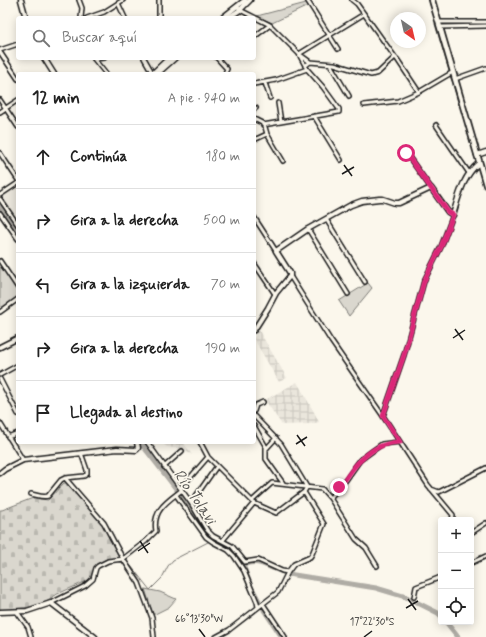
<!DOCTYPE html>
<html lang="es">
<head>
<meta charset="utf-8">
<style>
  :root { --surface:#fff; --page:#f2f2f2; --text:#222; --muted:#767676; --line:#e0e0e0 }
  body { margin:0; font-family:Mynerve,sans-serif; background:var(--page); color:var(--text) }
  .controls { position:absolute; right:12px; bottom:12px; display:grid; overflow:hidden; border-radius:4px; box-shadow:0 2px 10px #0003 }
  .controls button { width:36px; height:36px; display:grid; place-items:center; padding:0; border:0; border-bottom:1px solid var(--line); background:var(--surface); color:var(--text); font:20px sans-serif }
  .compass { position:absolute; left:390px; top:12px; width:36px; height:36px; border-radius:50%; background:var(--surface); box-shadow:0 2px 10px #0003; rotate:146deg }
  .stop { position:absolute; width:12px; height:12px; margin:-9px; border:3px solid #db2777; border-radius:50%; background:#fff }
  .stop.end { background:#db2777; border-color:#fff; box-shadow:0 1px 4px #0008 }
  .list { margin:0; padding:0; list-style:none }
  h2 { display:flex; justify-content:space-between; align-items:center; height:52px; margin:0; padding:0 16px; font-size:17px }
  h2 small { font-size:13px; font-weight:400; color:var(--muted) }
  .list li { display:grid; grid-template-columns:26px 1fr auto; gap:12px; align-items:center; box-sizing:border-box; height:64px; padding:0 16px; border-top:1px solid var(--line) }
  .list b { display:block; font-size:15px; white-space:nowrap }
  .list em { font-size:13px; font-style:normal; color:var(--muted) }
  .icon { flex:none; width:22px; height:22px; fill:none; stroke:currentColor; stroke-width:2; stroke-linecap:round; stroke-linejoin:round }
  .map { position:relative; flex:none; width:486px; height:637px; overflow:hidden }
  .search { position:absolute; background:var(--surface); box-shadow:0 2px 10px #0003; left:16px; top:16px; width:240px; height:44px; display:flex; align-items:center; gap:10px; box-sizing:border-box; padding:0 14px; border-radius:4px; color:var(--muted); font-size:15px }
  .panel { position:absolute; background:var(--surface); box-shadow:0 2px 10px #0003; left:16px; top:72px; width:240px; height:372px; border-radius:4px }
  .map>svg:first-child { display:block }
  .built { fill:#eae6dc }
  .industrial { fill:url(#industrial-grid) }
  .cemetery { fill:url(#cemetery-stones); stroke:#7b7a75 }
  .green { fill:#dad7ce; stroke:#7b7a75 }
  .lines { fill:none; stroke-linecap:round; stroke-linejoin:round }
  .stream { stroke:#74726e; stroke-width:1 }
  .river { stroke:#afaca5; stroke-width:5 }
  .street-casing { stroke:#1c1c1c; stroke-width:6 }
  .secondary-casing { stroke:#1c1c1c; stroke-width:7 }
  .primary-casing { stroke:#1c1c1c; stroke-width:8 }
  .street { stroke:#fbf7ec; stroke-width:3 }
  .secondary { stroke:#fbf7ec; stroke-width:4 }
  .primary { stroke:#fbf7ec; stroke-width:4.5 }
  .route { stroke:#db2777; stroke-width:5 }
  .ticks { fill:none; stroke:#1c1c1c; stroke-width:1.5 }
  .labels { text-anchor:middle; stroke-width:3.5; stroke-linejoin:round; paint-order:stroke }
  .water-label { font-size:16px; font-style:italic; fill:#575653; stroke:#fbf7ec }
  .ticks-label { font-size:10px; text-anchor:middle; fill:#1c1c1c; stroke:#fbf7ec; stroke-width:3.5; stroke-linejoin:round; paint-order:stroke }
</style>
</head>
<body>
<div class="map">
<svg width="486" height="637" viewBox="0 0 486 637">
  <defs>
    <pattern id="industrial-grid" width="8" height="8" patternUnits="userSpaceOnUse"><rect width="8" height="8" fill="#eae6dc"/><path d="M0 4h8M4 0v8" fill="none" stroke="#c8c5bc"/></pattern>
    <pattern id="cemetery-stones" width="16" height="16" patternUnits="userSpaceOnUse"><rect width="16" height="16" fill="#dad7ce"/><path d="M2 7V4a2 2 0 0 1 4 0v3zM10 15v-3a2 2 0 0 1 4 0v3z" fill="#bab8b0"/></pattern>
  </defs>
  <rect width="100%" height="100%" fill="#fbf7ec"/>
  <filter id="ink" filterUnits="userSpaceOnUse"><feTurbulence type="fractalNoise" baseFrequency=".025" numOctaves="2"/><feDisplacementMap in="SourceGraphic" scale="8" xChannelSelector="R" yChannelSelector="G"/><feConvolveMatrix kernelMatrix="1 2 1 2 8 2 1 2 1" color-interpolation-filters="sRGB"/></filter>
  <g filter="url(#ink)">
    <path class="built" d="M18 185V220L2 197Z"/>
    <path class="industrial" d="M258 329 287 378 279 382 254 339Z
      M297 382 314 412 319 422 310 424 282 425 265 400Z
      M162 442H183L192 455 183 449 167 447Z"/>
    <path class="cemetery" d="M64 483H67L102 523 119 556 118 557C99 561 97 562 89 580L53 596C46 608 13 609 0 610V510H2L33 498 48 500Z"/>
    <path class="green" d="M306 3 308 6 272 23 257 16Z
      M0 264 18 290V297L2 308 0 305Z
      M368 283 372 288 349 316 339 301Z
      M145 589 160 592 176 599 169 607 155 614H153Z"/>
    <g class="lines">
      <path class="stream" d="M435 24 449 71
        M450 76 452 81
        M453 85 459 106
        M131 566 150 590 162 578 168 566 173 560 210 541"/>
      <path class="river" d="M0 207 18 233
        M140 442 177 490 206 533 212 540 229 549 235 554 243 565 249 581
        M243 565C260 558 267 568 283 572
        M288 574 376 588 406 597 438 613 441 616
        M253 590 259 601
        M264 610 282 637
        M446 622 458 637"/>
      <g class="street-casing">
        <path id="street" d="M79 0 82 8 81 18
          M307 0 338 49
          M352 0 357 4 395 57 397 59 419 92
          M118 3 125 18
          M238 7 240 10 270 25 299 54 310 62
          M87 18 104 12 123 0
          M159 18V0
          M439 22H486
          M440 27 486 26
          M254 37 270 25
          M0 50 18 44
          M0 52 18 79
          M144 58 153 74
          M217 58 227 69 225 73 226 74
          M94 59 106 74
          M94 59 104 58
          M330 64 349 96
          M305 66 310 62 334 64 371 75 378 73 395 57
          M455 79 486 68
          M265 83 270 98
          M254 84 276 80 307 69
          M0 100 18 127
          M278 103 281 122
          M364 105 398 101 419 92 453 72
          M254 110 256 108
          M0 112 18 100
          M314 116 341 160
          M254 119 262 123 265 127 267 134 283 161
          M263 125 339 112V109L323 87 307 69 299 54 364 14
          M436 125 469 173
          M254 140 267 134
          M0 153 18 180
          M406 153 431 188
          M0 195 18 183
          M0 199 18 225
          M0 213 18 239
          M254 217 276 251
          M326 219 365 282
          M308 229 348 294
          M0 261 18 288
          M254 263 275 294
          M290 276 331 341 383 416
          M0 312 18 299
          M0 375 18 365
          M0 379 18 414
          M254 411 256 405 263 402
          M254 416 281 444 307 487
          M0 423 23 460
          M254 426 266 447V459L283 483
          M8 437 18 433
          M147 442 191 503 207 530 213 536 232 546 245 562 258 560 282 571 288 572
          M200 442 208 457 254 503 276 513 304 492 307 487
          M266 449 276 438
          M164 467 182 451
          M65 478 104 523 123 559 139 583 152 618 154 637
          M181 488 208 457
          M431 489 439 492 486 468
          M31 494C37 495 43 498 48 496L61 480 65 478 84 476 87 474V470L81 453
          M176 495 206 537 213 542 228 550 234 556 244 571 257 602 258 607
          M330 498 346 480 360 460 382 444 400 442
          M252 501 272 483 322 489 330 498 356 539 366 548 377 566
          M191 503 217 466
          M452 520 453 515 428 485 383 416 404 355 424 281 441 247 453 215
          M471 533 486 523
          M223 540 254 503
          M471 563 486 556
          M414 597 416 587 441 577
          M51 603 85 586 93 579 96 568 98 566 108 561 123 559 146 541 156 531C152 510 168 501 182 490
          M263 604 285 637
          M17 612 28 627 31 637
          M216 637 229 630 278 592 288 572 294 564 310 557 312 554 324 524 304 492"/>
      </g>
      <g class="secondary-casing">
        <path id="secondary" d="M21 0 26 18
          M222 18 245 0
          M228 18 240 10 250 0
          M44 58 54 74
          M152 74 169 58
          M157 74 175 58
          M477 155 486 152
          M254 330 268 308 276 293 290 276V273L276 251 308 229 351 205 362 201 379 199H383L395 203H399L431 188 448 212 453 215C459 195 463 176 479 163
          M0 347 18 338
          M0 473 5 469 23 460 117 449 136 450 138 448 137 442
          M0 612 27 611 51 603 95 637"/>
      </g>
      <g class="primary-casing">
        <path id="primary" d="M432 0 486 185"/>
      </g>
      <use href="#street" class="street"/>
      <use href="#secondary" class="secondary"/>
      <use href="#primary" class="primary"/>
    </g>
  </g>
  <g class="lines" filter="url(#ink)">
    <path class="route" d="M339 487C347 479 352 467 361 460 373 448 384 443 400 442L383 416 404 355 424 281 441 247 453 215 448 212 406 153"/>
  </g>
  <path class="ticks" d="M344 165 352 176M342 174 354 167M455 329 463 340M453 338 465 330M297 435 305 446M296 444 307 437M140 541 148 553M138 551 150 543M408 599 416 610M406 608 418 601M199 629 205 637M364 637 372 631"/>
  <g class="labels">
    <g class="water-label">
      <text transform="translate(196 496) rotate(55)" y="6">Río Tolavi</text>
    </g>
  </g>
  <g class="ticks-label">
    <text x="199" y="622">66°13'30"W</text>
    <text x="372" y="625">17°22'30"S</text>
  </g>
</svg>
<div class="controls">
<button>+</button>
<button>−</button>
<button><svg class="icon" aria-label="locate" viewBox="0 0 24 24"><circle cx="12" cy="12" r="6"/><path d="M12 2v4M12 18v4M2 12h4M18 12h4"/></svg></button>
</div>
<svg class="compass" viewBox="-18 -18 36 36"><path d="M0-13l5 13h-10z" fill="#e53935"/><path d="M0 13l5-13h-10z" fill="#767676"/></svg>
<div class="stop" style="left:406px;top:153px"></div>
<div class="stop end" style="left:339px;top:487px"></div>
<div class="search"><svg class="icon" aria-label="search" viewBox="0 0 24 24"><circle cx="10" cy="10" r="6"/><path d="M15 15l6 6"/></svg>Buscar aquí</div>
<section class="panel">
<h2>12 min<small>A pie · 940 m</small></h2>
<ul class="list">
<li><svg class="icon" aria-label="ahead" viewBox="0 0 24 24"><path d="M12 20V5M6 11l6-6 6 6"/></svg><div><b>Continúa</b></div><em>180 m</em></li>
<li><svg class="icon" aria-label="right" viewBox="0 0 24 24"><path d="M7 20v-9h11M14 6l5 5-5 5"/></svg><div><b>Gira a la derecha</b></div><em>500 m</em></li>
<li><svg class="icon" aria-label="left" viewBox="0 0 24 24"><path d="M17 20v-9H6M10 6l-5 5 5 5"/></svg><div><b>Gira a la izquierda</b></div><em>70 m</em></li>
<li><svg class="icon" aria-label="right" viewBox="0 0 24 24"><path d="M7 20v-9h11M14 6l5 5-5 5"/></svg><div><b>Gira a la derecha</b></div><em>190 m</em></li>
<li><svg class="icon" aria-label="arrive" viewBox="0 0 24 24"><path d="M6 21V4h12l-3 4 3 4H6"/></svg><div><b>Llegada al destino</b></div></li>
</ul>
</section>
</div>
</body>
</html>
